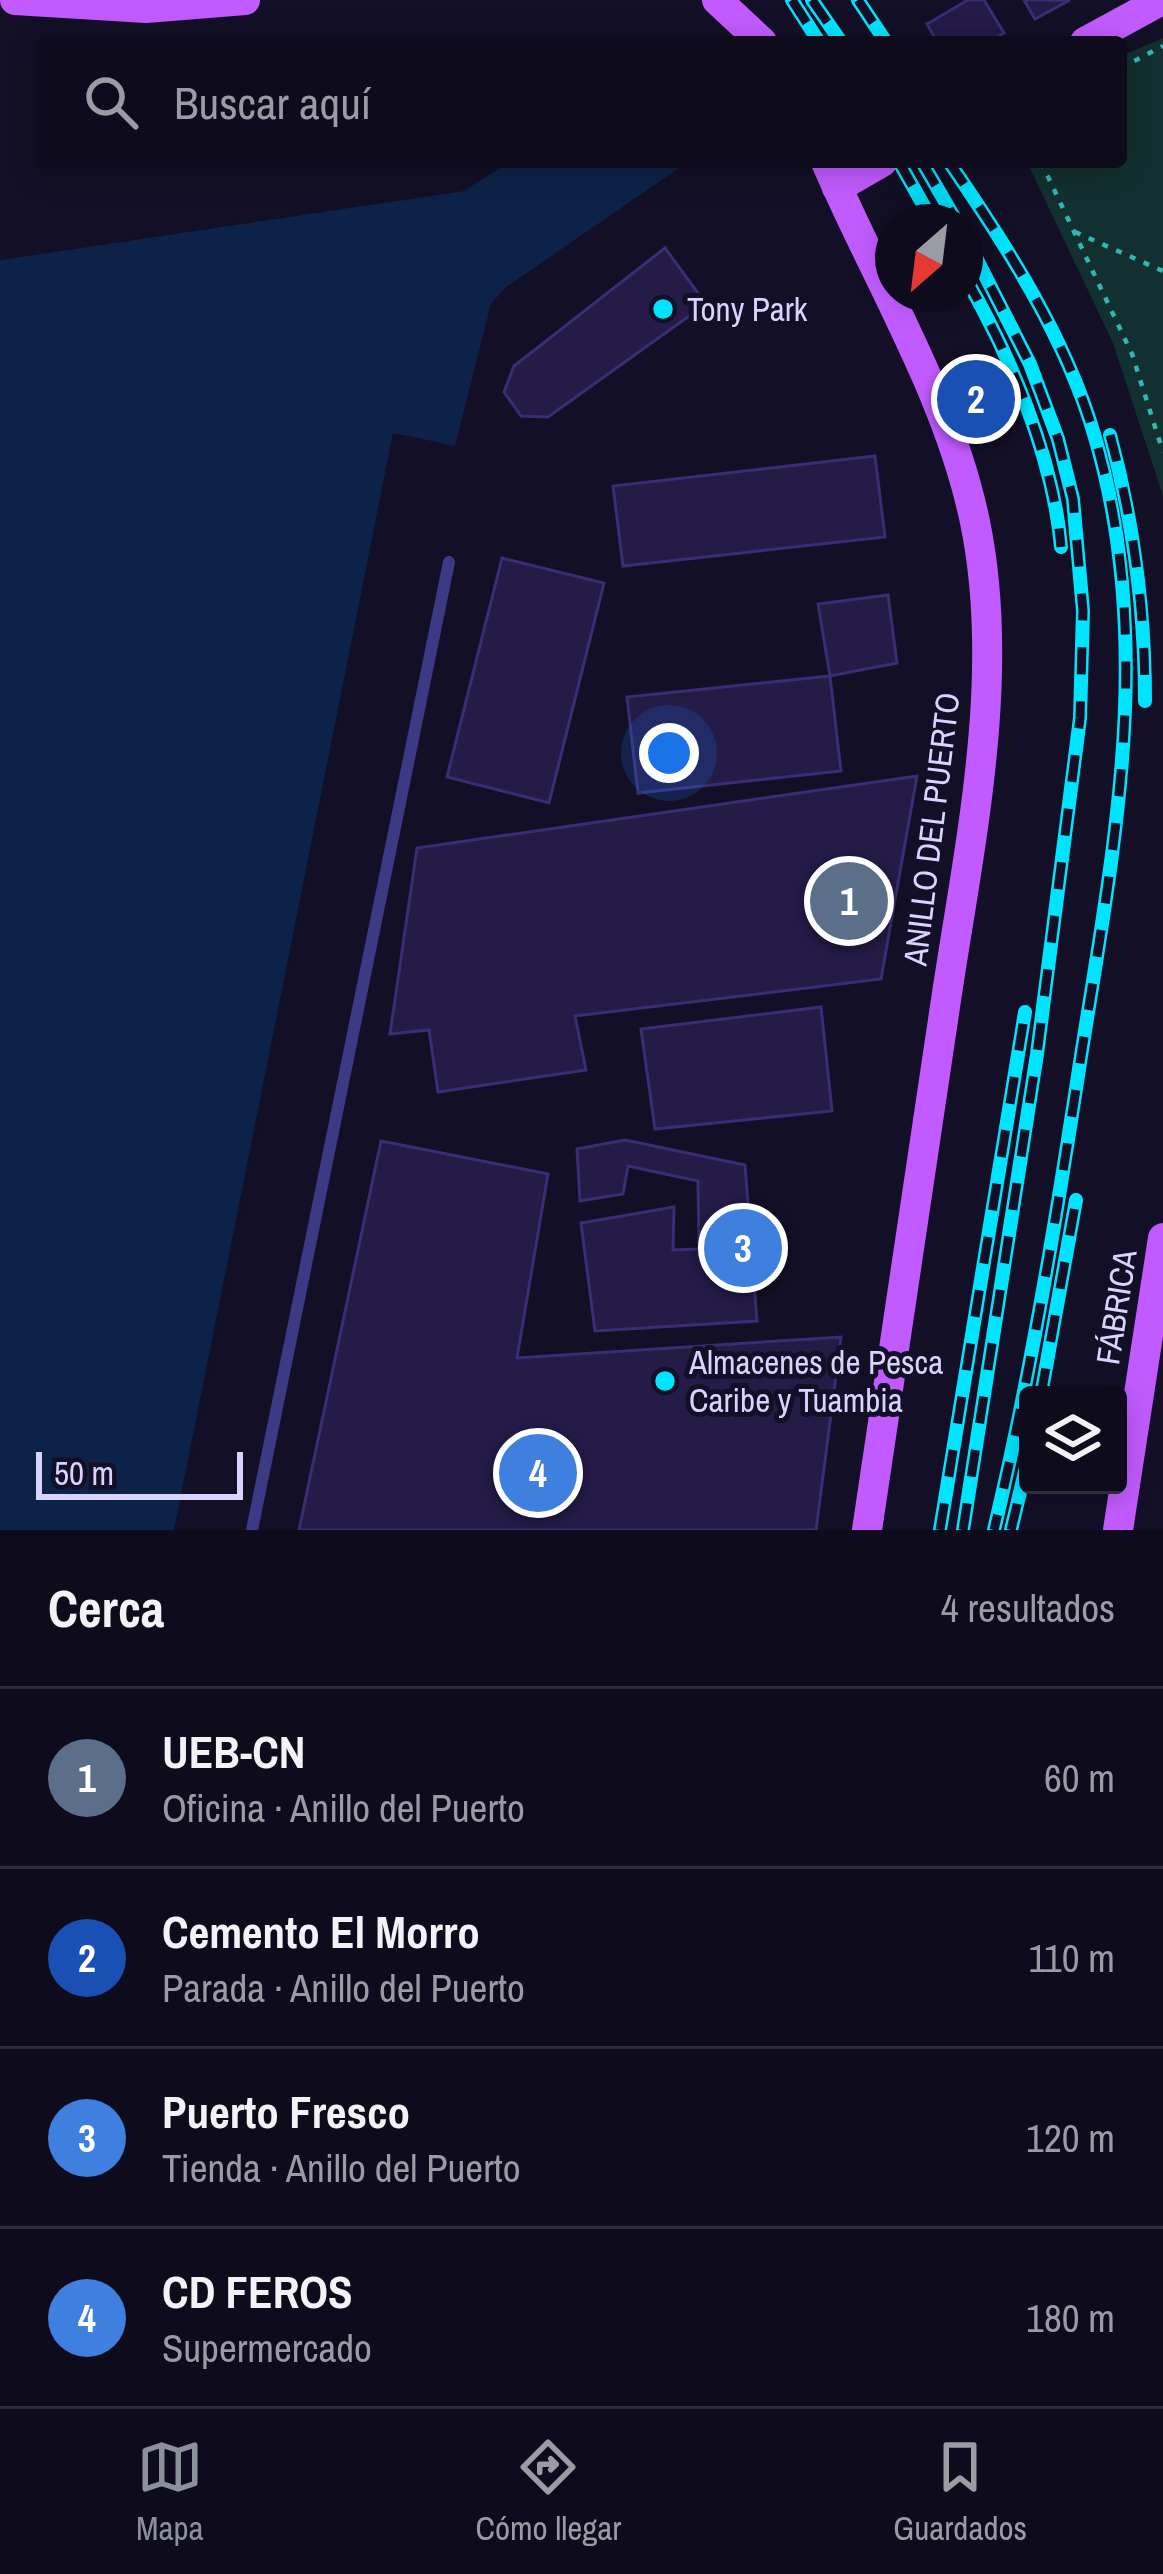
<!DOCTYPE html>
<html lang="es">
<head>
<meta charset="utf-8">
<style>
  :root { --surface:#0e0b1c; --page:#171425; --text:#f1f3f6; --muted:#9b9ba3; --line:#2e2b3b; --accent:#8c9099 }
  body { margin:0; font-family:"Archivo Narrow",sans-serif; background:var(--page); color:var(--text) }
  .controls { position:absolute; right:36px; bottom:36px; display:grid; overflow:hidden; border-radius:12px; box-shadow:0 6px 30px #0003 }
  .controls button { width:108px; height:108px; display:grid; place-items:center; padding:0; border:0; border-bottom:3px solid var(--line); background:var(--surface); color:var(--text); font:60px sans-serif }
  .compass { position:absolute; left:875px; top:204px; width:108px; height:108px; border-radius:50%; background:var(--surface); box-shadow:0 6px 30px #0003; rotate:208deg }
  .scale { position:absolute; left:36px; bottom:30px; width:207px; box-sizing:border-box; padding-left:12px; border:6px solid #d9d4ff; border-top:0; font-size:33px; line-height:42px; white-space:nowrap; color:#d9d4ff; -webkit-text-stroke:9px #130f26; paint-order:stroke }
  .you { position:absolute; left:669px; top:753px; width:42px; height:42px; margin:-30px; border:9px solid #fff; border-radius:50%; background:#1a73e8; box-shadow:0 0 0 18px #1a73e833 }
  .badge { display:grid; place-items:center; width:78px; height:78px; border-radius:50%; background:var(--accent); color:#fff; font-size:39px; font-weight:700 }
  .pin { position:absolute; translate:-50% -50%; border:6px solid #fff; box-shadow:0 3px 12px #0006 }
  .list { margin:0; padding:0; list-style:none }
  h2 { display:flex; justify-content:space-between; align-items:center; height:156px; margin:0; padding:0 48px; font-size:51px }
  h2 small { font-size:39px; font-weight:400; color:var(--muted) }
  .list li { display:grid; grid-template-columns:78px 1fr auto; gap:36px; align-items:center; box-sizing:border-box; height:180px; padding:0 48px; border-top:3px solid var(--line) }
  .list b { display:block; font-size:45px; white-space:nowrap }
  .list p { margin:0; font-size:39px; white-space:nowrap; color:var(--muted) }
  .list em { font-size:39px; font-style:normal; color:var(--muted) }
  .icon { flex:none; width:66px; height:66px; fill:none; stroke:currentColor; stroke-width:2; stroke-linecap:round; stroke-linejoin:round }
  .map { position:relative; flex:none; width:1163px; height:1530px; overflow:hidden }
  .search { position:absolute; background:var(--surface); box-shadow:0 6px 30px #0003; left:36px; right:36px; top:36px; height:132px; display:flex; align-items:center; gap:30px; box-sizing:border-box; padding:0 42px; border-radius:12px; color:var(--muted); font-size:45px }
  .sheet { height:876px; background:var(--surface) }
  nav { display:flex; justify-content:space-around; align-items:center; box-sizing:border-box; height:168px; border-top:3px solid var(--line); background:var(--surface); font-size:33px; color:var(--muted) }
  nav a { display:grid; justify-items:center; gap:6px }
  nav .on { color:var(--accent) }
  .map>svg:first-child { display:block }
  .green { fill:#12302f }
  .water { fill:#0c2248 }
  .pier { fill:#130f26 }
  .building { fill:#241b47; stroke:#3b2d73; stroke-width:3 }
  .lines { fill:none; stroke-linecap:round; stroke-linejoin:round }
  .path { stroke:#2fb8b0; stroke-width:4.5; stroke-dasharray:6 9; stroke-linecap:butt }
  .service { stroke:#3d3a85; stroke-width:12 }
  .primary { stroke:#c25bff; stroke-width:30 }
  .rail-casing { stroke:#00e5ff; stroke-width:14 }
  .rail { stroke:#130f26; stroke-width:9; stroke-dasharray:27; stroke-linecap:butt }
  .poi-dot { fill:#00e5ff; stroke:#130f26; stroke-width:4.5 }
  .labels { text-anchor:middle; stroke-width:10; stroke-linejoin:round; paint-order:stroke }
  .poi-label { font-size:33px; fill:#d9d4ff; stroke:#130f26; text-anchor:start }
  .street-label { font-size:33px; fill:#d9d4ff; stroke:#130f26 }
</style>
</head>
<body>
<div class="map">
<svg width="1163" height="1530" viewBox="0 0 1163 1530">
  <rect width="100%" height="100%" fill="#130f26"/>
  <path class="green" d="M1163 38V496L1113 343 1027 162H1121V56Z"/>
  <path class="water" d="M509 162H688L506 287 491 304 455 446 393 434 174 1530H0V260L464 191Z"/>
  <path class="pier" d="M351 200 352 206 0 260V254Z
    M393 433 442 443 441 449 398 440 178 1530Z"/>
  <path class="building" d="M968 0H984L1004 33 989 42H937L927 24Z
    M1024 0H1070L1035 19Z
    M665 248 706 304 548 417 521 416 504 392 514 366Z
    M875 456 885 537 623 566 613 486Z
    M502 558 604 583 549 803 447 777Z
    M888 595 897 663 830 676 818 604Z
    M830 676 841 771 638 793 627 697Z
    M917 776 881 979 575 1016 586 1070 438 1092 429 1030 390 1034 417 848Z
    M821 1007 832 1111 655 1129 641 1029Z
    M625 1140 745 1165 757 1321 595 1331 581 1223 674 1207 673 1250 699 1249 698 1181 628 1166 623 1194 580 1201 577 1149Z
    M381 1141 548 1174 517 1358 841 1337 816 1530H299Z"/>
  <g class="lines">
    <path class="path" d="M1121 68 1163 46
      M1041 162 1132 354 1163 452
      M1075 232 1163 271"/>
    <path class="service" d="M252 1530 449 562"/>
    <path class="primary" d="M15 0 146 8 245 0
      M717 0 762 42
      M1085 42 1162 0
      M826 162C876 279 949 396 975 522 1007 677 969 846 946 1000 920 1177 894 1354 867 1530
      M837 188 882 162
      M1118 1530 1163 1238"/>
    <g class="rail-casing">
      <path id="rail" d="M792 0 819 42
        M812 0 841 42
        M858 0 886 42
        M899 162 933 222
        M922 162 957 222
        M949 162C1006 245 1065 336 1094 434 1156 642 1114 847 1081 1056 1057 1214 1031 1374 994 1530
        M965 277C1010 355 1053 456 1061 547
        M1110 435C1134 524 1145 609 1145 701
        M1041 1395 1076 1200
        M940 1530 1025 1012
        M963 1530 1037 1054 1080 718 1083 611 1073 499 1058 439 1030 364 965 236
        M1011 1530 1028 1459"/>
    </g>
    <use href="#rail" class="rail"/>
  </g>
  <g class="poi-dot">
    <circle cx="663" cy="309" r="12"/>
    <circle cx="665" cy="1381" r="12"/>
  </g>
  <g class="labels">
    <g class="poi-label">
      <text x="687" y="321">Tony Park</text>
      <text x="689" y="1374">Almacenes de Pesca<tspan x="689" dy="38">Caribe y Tuambia</tspan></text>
    </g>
    <g class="street-label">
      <text transform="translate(931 829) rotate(-83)" y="12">ANILLO DEL PUERTO</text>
      <text transform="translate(1116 1307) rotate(-81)" y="12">FÁBRICA</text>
    </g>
  </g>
</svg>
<div class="controls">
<button><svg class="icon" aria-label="layers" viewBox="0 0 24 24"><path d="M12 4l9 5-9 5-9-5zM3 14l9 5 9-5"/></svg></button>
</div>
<svg class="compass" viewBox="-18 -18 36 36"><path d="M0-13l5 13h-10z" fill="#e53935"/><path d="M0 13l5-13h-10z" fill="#9b9ba3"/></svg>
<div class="scale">50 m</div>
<div class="you"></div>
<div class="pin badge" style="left:849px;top:901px;background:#5c6f8a">1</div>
<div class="pin badge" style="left:976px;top:399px;background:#1a4fb4">2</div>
<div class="pin badge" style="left:743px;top:1248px;background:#3f7fe0">3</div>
<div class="pin badge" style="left:538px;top:1473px;background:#3f7fe0">4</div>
<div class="search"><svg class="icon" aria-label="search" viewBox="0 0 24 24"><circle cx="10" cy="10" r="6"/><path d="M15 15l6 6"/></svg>Buscar aquí</div>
</div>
<section class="sheet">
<h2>Cerca<small>4 resultados</small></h2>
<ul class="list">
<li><span class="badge" style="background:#5c6f8a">1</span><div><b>UEB-CN</b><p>Oficina · Anillo del Puerto</p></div><em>60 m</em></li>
<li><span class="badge" style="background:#1a4fb4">2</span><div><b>Cemento El Morro</b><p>Parada · Anillo del Puerto</p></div><em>110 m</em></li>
<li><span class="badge" style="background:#3f7fe0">3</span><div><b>Puerto Fresco</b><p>Tienda · Anillo del Puerto</p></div><em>120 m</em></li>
<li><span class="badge" style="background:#3f7fe0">4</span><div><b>CD FEROS</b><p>Supermercado</p></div><em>180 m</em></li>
</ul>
</section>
<nav>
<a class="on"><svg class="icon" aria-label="map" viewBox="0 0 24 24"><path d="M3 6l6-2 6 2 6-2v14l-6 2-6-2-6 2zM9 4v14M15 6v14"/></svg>Mapa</a>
<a><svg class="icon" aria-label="directions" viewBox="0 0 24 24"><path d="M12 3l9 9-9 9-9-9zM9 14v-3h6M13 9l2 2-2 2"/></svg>Cómo llegar</a>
<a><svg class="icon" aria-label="saved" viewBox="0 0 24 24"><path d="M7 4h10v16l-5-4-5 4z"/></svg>Guardados</a>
</nav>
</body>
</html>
